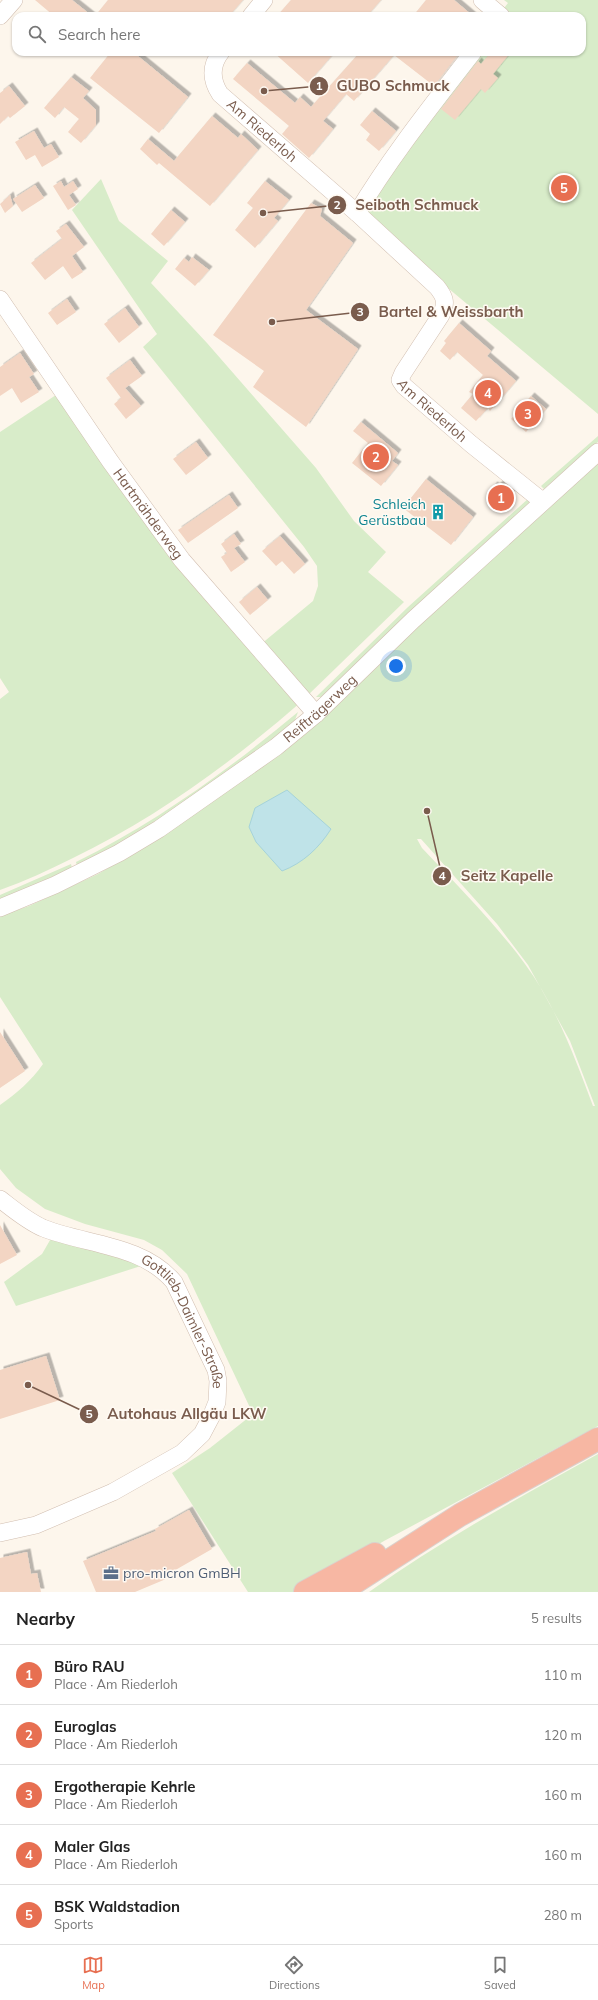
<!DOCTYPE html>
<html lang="en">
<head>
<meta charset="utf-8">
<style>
  :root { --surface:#fff; --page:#f6f6f6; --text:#222; --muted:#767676; --line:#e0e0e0; --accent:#e76f51 }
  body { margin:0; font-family:Mulish,sans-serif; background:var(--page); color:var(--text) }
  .you { position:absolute; left:396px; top:666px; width:14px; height:14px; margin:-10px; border:3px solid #fff; border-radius:50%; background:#1a73e8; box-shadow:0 0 0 6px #1a73e833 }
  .badge { display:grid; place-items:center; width:26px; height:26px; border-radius:50%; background:var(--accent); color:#fff; font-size:13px; font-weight:700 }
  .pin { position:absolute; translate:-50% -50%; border:2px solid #fff; box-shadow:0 1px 4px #0006 }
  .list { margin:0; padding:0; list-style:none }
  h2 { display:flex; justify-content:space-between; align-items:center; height:52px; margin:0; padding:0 16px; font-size:17px }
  h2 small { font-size:13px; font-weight:400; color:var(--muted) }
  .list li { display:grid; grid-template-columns:26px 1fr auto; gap:12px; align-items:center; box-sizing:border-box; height:60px; padding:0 16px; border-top:1px solid var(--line) }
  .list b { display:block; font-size:15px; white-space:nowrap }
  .list p { margin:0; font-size:13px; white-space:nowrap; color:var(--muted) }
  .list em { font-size:13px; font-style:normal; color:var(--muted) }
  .icon { flex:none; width:22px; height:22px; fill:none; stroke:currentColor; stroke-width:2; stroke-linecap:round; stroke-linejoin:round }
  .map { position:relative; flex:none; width:598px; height:1592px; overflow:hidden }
  .search { position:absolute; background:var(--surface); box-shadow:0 1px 3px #0004; left:12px; right:12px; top:12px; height:44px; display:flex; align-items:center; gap:10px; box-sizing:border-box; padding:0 14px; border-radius:12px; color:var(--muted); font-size:15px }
  .sheet { height:352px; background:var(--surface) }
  nav { display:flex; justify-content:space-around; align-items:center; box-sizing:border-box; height:56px; border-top:1px solid var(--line); background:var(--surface); font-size:11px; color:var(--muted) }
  nav a { display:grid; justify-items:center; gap:2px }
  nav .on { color:var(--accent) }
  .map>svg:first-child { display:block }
  .green { fill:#d8ecc9; fill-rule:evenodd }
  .water { fill:#bfe3e8; stroke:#a5d3da }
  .building { fill:#f3d5c3; filter:url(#shadow) }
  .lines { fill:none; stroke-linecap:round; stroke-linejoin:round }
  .minor-casing { stroke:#d1beb0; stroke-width:18 }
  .highway-casing { stroke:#dad1cd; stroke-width:24 }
  .minor { stroke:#fff; stroke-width:17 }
  .highway { stroke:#f7b7a3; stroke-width:22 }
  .labels { text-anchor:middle; stroke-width:3; stroke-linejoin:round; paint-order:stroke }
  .street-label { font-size:14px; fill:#7a5c4d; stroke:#fffaf3 }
  .culture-label { font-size:14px; fill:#0d838f; stroke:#fffaf3; text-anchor:end }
  .service-label { font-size:14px; fill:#4e5e75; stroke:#fffaf3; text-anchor:start }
  .leader { fill:none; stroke:#7a5c4d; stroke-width:1.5 }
  .callout-dot { fill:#7a5c4d; stroke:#fffaf3; stroke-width:1.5 }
  .mark-label { font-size:12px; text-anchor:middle; font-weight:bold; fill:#fff }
  .callout-label { font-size:15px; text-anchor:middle; font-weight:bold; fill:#7a5c4d; stroke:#fffaf3; stroke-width:3; stroke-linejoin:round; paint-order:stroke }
</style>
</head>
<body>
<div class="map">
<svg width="598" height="1592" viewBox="0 0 598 1592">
  <defs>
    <filter id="shadow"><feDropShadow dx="3.5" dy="-3.5" stdDeviation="0" flood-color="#0004"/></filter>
  </defs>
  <rect width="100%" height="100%" fill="#fdf6ec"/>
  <path class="green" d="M504 0H598V414L442 283 364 213 477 52H582V16H504L501 12 508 3Z
    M101 179 119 221 168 261 151 283 207 343 316 468 354 521 386 552 368 572 404 602 305 698 260 645 313 601 318 586 317 566 304 547 143 347 157 334 72 210Z
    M59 393 301 702C231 763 156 818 73 858 49 870 25 881 0 890V699L9 692 0 678V432Z
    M598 436V442L544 489 541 486Z
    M598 461V1426L384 1541 297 1592H248L172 1473 210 1448 253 1414 187 1274 162 1250 144 1240 85 1224 45 1209 16 1188 0 1169V1105C17 1093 31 1081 43 1064L0 997V916L29 906 98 874 171 831 418 625ZM417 839H421L497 924 528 965 570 1041 595 1106H593C575 1058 556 1006 525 964 494 922 457 885 422 848Z
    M529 498 532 501 324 697H316L408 607Z
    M298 712 295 720 264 746 153 825 77 866 76 862C157 822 228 770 298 712Z
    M71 864 72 868 0 900V895Z
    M53 1235 144 1265 16 1306 4 1282 42 1254Z
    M598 1454V1592H369C442 1540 520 1497 598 1454Z"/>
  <path class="water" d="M287 790 331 829C319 848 303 863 282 871L256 842 249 827 255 808Z"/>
  <path class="building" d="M35 0H72L92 16H68L63 12 60 16H54Z
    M108 0H243L229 16H95Z
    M291 0H381L367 16H277Z
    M426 0H454L473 16H413Z
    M111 52H133L188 97 159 133 90 78Z
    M273 52H335L308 83Z
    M360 52H460L434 86 394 55 354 101 346 94 323 121 333 129 309 158 282 134 289 126 233 79 247 63 295 103 300 97 311 107Z
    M491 52H511L493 74 498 78 485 93 481 89 455 120 441 109 478 61 481 64Z
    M71 77 89 91 83 98 96 110V125L81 143 68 132 79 119 64 107 55 118 44 108Z
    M9 86 25 106 10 118 8 116 0 124V93Z
    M372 111 396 131 379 151 366 140 370 134 360 125Z
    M212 116 238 138 241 134 258 150 210 206 159 163 157 165 140 149 148 139 174 161Z
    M34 131 44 148 51 144 59 157 42 167 35 155 26 160 15 142Z
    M61 181 64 187 73 181 78 189 69 195 76 205 68 210 53 186Z
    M265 181 289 200 274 218 278 221 255 248 235 230 253 208 247 203Z
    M35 185 44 198 22 212 13 199Z
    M10 195 13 206 5 213 0 204Z
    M311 203 322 209 320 216 353 243 306 310 358 349 306 427 253 387 264 371 213 335Z
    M171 210 185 222 164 246 151 234Z
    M66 224 84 247 72 256 83 272 72 279 63 266 45 280 31 263 62 239 56 231Z
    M192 257 209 270 195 286 175 269 184 258 189 262Z
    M67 299 76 312 57 325 48 313Z
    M125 308 139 327 119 343 104 324Z
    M459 323 491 351 487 356 516 381 490 411 488 408 476 421 461 408 473 394 469 392 483 375 457 352 450 360 440 351 446 343 444 341Z
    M20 353 34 374 29 377 39 392 21 403 12 388 0 396V367Z
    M130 360 142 376 125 388 141 406 126 419 114 404 121 398 106 378Z
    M531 396 546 409 526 432 511 419Z
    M361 422 398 453 392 461 398 465 381 486 352 463 368 443 353 431Z
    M196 442 208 458 186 475 173 459Z
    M426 479 473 517 451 545 403 508Z
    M500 484H505L514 492 501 504 488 493 494 485 496 487Z
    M229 495 238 508 188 543 178 530Z
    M234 534 241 544 234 548 245 562 231 572 221 557 227 553 221 544Z
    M280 536 305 564 294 574 282 561 276 566 262 551Z
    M257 587 268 600 250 615 239 602Z
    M0 1032 25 1071 0 1088Z
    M0 1225 17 1255 0 1264Z
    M46 1356 60 1400 0 1419V1370Z
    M189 1510 212 1549 165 1576 166 1579 135 1592H96L83 1561 156 1531 155 1529Z
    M27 1552 31 1574 37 1573 41 1592H0V1558Z"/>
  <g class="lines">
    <g class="minor-casing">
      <g id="minor">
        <path d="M482 0 501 16"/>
        <path d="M0 16 14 0"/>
        <path d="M251 16 264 0"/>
        <path id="s1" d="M221 52C210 66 211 80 220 94L357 213C391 156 433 104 473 52"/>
        <path id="s2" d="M357 213 437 287C445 297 447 303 441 315L403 373 400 380 404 386 471 444 542 501"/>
        <path id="s3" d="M0 299 110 461 182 560 316 714"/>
        <path id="s4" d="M0 908 55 885 119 853 159 829 276 747 316 714 413 620 598 452"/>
        <path id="s5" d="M0 1199C13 1209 27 1221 43 1228 86 1245 142 1244 174 1282L216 1370 218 1381 217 1402 211 1417 202 1434 182 1453 113 1492 36 1525 0 1533"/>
      </g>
    </g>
    <g class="highway-casing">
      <path id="highway" d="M305 1592 375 1554
        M340 1592 460 1515 598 1439"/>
    </g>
    <use href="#minor" class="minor"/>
    <use href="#highway" class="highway"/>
  </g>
  <defs>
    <g id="building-bare" transform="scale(1.2)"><path d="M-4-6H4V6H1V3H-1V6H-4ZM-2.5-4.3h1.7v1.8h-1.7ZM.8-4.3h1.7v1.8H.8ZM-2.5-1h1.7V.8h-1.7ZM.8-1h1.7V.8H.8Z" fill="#0f9aa8" stroke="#fffaf3" stroke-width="2.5" paint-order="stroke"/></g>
    <g id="office-bare" transform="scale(1.2)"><path d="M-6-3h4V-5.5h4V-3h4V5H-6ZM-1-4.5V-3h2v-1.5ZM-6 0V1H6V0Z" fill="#5c6f8a" stroke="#fffaf3" stroke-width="2.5" paint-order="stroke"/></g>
  </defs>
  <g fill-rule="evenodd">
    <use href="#building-bare" x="438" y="512"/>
    <use href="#office-bare" x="111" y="1573"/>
  </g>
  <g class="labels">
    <g class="street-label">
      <text dy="5" stroke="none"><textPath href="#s1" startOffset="101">Am Riederloh</textPath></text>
      <text dy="5" stroke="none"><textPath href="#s2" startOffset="261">Am Riederloh</textPath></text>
      <text dy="5" stroke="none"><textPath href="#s3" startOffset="261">Hartmähderweg</textPath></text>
      <text dy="5" stroke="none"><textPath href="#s4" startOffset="379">Reifträgerweg</textPath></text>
      <text dy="5" stroke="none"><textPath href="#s5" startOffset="234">Gottlieb-Daimler-Straße</textPath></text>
    </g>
    <g class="culture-label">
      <text x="426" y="509">Schleich<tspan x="426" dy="16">Gerüstbau</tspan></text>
    </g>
    <g class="service-label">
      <text x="123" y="1578">pro-micron GmBH</text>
    </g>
  </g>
  <path class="leader" d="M264 91L319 86M263 213L337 205M272 322L360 312M427 811L442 876M28 1385L89 1414"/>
  <g class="callout-dot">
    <circle cx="264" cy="91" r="4"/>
    <circle cx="263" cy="213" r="4"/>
    <circle cx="272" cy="322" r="4"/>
    <circle cx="427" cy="811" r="4"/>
    <circle cx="28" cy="1385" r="4"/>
    <circle cx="319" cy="86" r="10"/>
    <circle cx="337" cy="205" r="10"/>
    <circle cx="360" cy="312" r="10"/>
    <circle cx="442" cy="876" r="10"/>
    <circle cx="89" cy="1414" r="10"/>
  </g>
  <g class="mark-label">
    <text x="319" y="90">1</text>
    <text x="337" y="209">2</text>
    <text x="360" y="316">3</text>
    <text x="442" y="880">4</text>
    <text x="89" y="1418">5</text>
  </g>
  <g class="callout-label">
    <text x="393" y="91">GUBO Schmuck</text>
    <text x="417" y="210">Seiboth Schmuck</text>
    <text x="451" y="317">Bartel &amp; Weissbarth</text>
    <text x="507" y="881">Seitz Kapelle</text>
    <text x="187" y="1419">Autohaus Allgäu LKW</text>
  </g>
</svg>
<div class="you"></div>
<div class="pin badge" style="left:501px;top:498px">1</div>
<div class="pin badge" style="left:376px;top:457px">2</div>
<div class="pin badge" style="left:528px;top:414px">3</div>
<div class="pin badge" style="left:488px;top:393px">4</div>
<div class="pin badge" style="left:564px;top:188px">5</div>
<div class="search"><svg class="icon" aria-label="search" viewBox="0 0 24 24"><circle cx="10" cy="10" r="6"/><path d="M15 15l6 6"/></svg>Search here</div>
</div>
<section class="sheet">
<h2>Nearby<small>5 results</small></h2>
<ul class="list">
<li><span class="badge">1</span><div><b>Büro RAU</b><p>Place · Am Riederloh</p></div><em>110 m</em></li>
<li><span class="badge">2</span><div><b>Euroglas</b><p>Place · Am Riederloh</p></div><em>120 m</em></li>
<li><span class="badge">3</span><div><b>Ergotherapie Kehrle</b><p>Place · Am Riederloh</p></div><em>160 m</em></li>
<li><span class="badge">4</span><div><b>Maler Glas</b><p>Place · Am Riederloh</p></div><em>160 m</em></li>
<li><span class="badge">5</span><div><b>BSK Waldstadion</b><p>Sports</p></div><em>280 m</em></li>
</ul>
</section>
<nav>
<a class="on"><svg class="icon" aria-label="map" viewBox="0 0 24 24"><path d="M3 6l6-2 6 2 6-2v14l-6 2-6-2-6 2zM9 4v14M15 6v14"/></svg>Map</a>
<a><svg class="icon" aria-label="directions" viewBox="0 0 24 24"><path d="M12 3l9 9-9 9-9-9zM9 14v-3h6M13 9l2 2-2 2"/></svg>Directions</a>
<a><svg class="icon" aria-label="saved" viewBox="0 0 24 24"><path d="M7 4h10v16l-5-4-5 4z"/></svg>Saved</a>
</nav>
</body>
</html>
